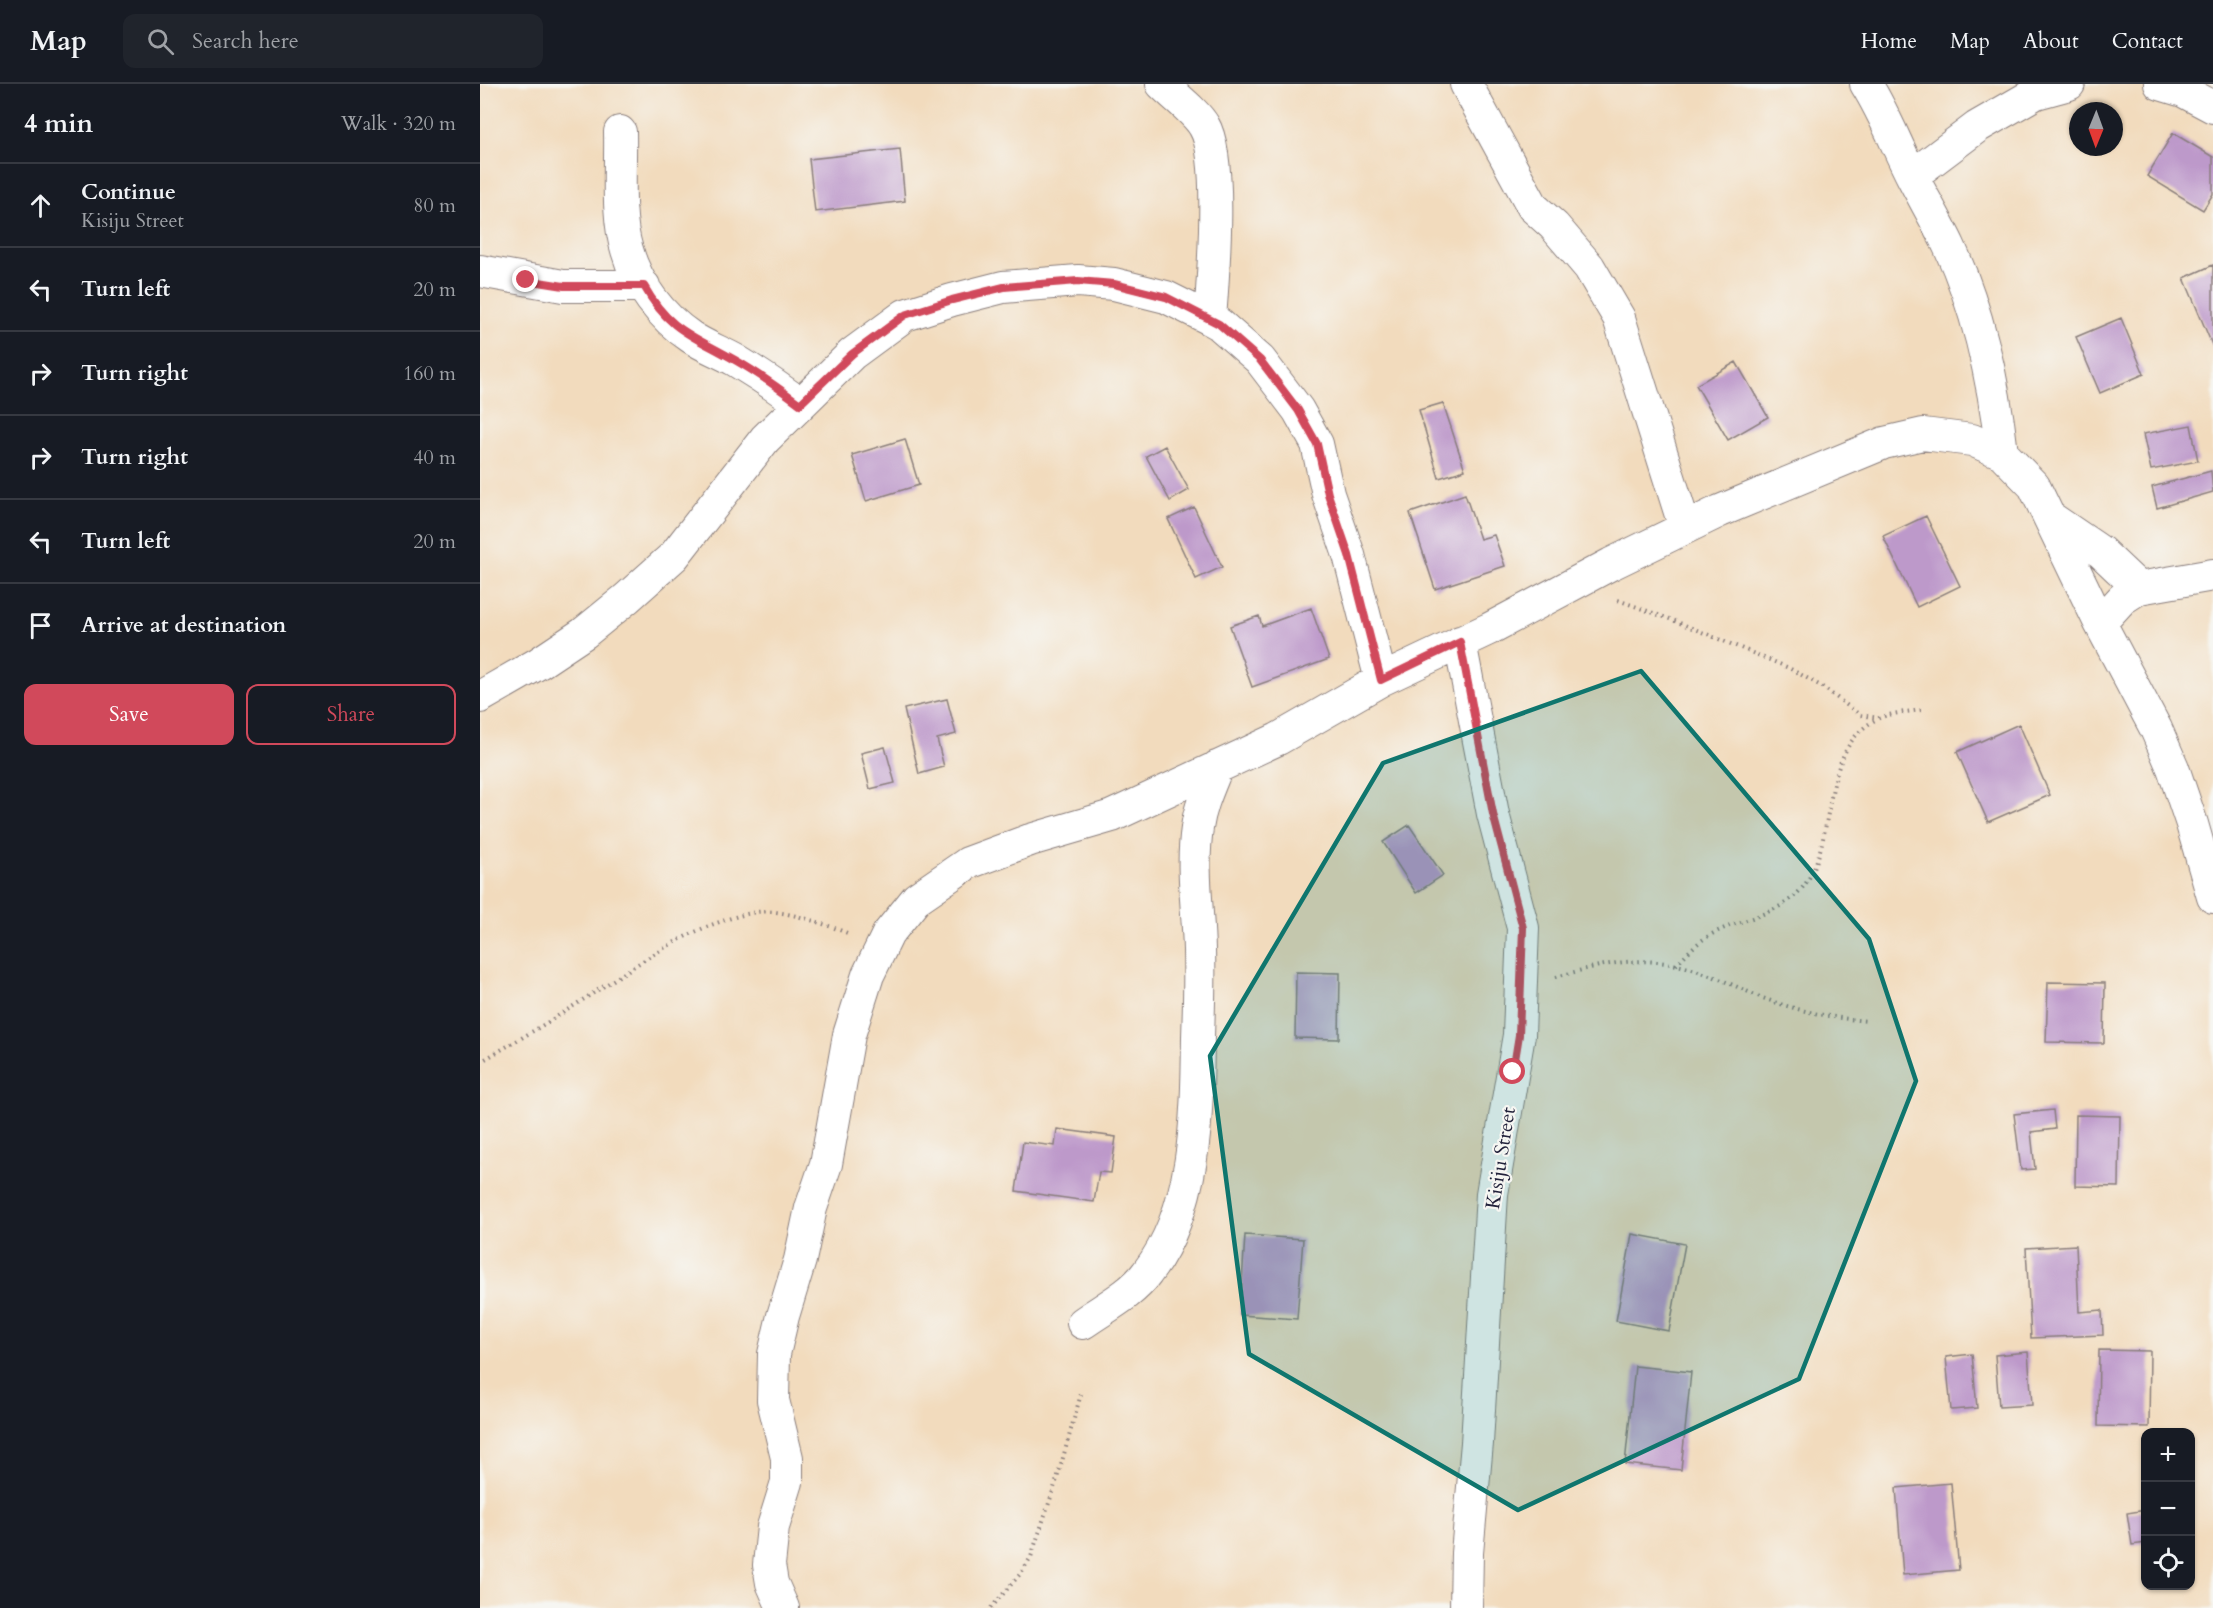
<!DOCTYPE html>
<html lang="en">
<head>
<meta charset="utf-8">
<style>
  :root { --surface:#171b24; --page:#20242c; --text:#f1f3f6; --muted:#9ea1a6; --line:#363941; --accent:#d1495b }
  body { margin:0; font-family:Cardo,serif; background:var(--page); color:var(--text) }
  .controls { position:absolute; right:18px; bottom:18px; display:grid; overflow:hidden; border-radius:12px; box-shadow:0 2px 4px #0004 }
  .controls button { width:54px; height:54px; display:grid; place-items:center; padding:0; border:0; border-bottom:2px solid var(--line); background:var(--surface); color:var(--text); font:30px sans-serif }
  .compass { position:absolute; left:1589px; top:18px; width:54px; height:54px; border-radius:50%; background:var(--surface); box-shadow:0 2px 4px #0004; rotate:181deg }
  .stop { position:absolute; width:18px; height:18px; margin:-14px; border:4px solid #d1495b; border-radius:50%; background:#fff }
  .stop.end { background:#d1495b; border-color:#fff; box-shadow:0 2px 6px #0008 }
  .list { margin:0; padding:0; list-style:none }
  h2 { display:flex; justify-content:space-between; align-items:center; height:78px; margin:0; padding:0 24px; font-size:26px }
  h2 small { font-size:20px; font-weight:400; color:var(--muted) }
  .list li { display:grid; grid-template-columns:39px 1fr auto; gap:18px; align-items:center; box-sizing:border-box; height:84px; padding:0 24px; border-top:2px solid var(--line) }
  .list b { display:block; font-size:22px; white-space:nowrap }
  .list p { margin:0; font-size:20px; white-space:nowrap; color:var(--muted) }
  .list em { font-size:20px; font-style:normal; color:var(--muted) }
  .actions { display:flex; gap:12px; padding:18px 24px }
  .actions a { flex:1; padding:14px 0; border:2px solid var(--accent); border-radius:12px; text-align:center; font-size:21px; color:var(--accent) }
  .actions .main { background:var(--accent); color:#fff }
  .icon { flex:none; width:33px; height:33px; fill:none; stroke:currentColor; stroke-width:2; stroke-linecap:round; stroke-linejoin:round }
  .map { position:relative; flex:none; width:1733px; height:1524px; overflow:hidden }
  header { display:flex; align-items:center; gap:36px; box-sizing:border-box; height:84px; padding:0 30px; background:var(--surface); border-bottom:2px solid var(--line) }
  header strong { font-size:28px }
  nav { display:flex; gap:33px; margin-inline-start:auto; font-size:21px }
  .search { width:420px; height:54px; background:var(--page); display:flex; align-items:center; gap:15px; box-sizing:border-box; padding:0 21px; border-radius:12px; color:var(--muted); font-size:22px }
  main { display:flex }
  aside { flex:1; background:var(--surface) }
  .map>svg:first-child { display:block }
  .building { fill:#bd99ca }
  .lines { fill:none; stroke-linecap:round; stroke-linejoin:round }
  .minor-casing { stroke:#8a7e7c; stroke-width:34 }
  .path { stroke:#8a7e7c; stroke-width:4; stroke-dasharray:1.5 4.5; stroke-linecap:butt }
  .minor { stroke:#fff; stroke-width:32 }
  .route { stroke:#d1495b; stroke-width:8 }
  .marked { fill:#0f766e; fill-opacity:0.2; stroke:#0f766e; stroke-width:4.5; stroke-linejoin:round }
  .labels { text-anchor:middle; stroke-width:4.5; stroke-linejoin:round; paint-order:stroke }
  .street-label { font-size:20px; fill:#22223b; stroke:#f6f6f2 }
</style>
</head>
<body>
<header>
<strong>Map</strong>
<div class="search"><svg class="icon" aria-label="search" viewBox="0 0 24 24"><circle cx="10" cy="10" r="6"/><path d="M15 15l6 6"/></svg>Search here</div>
<nav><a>Home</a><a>Map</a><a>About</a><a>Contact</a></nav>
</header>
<main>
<aside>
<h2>4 min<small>Walk · 320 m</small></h2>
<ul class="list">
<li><svg class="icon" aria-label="ahead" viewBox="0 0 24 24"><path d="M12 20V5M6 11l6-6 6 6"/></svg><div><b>Continue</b><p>Kisiju Street</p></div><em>80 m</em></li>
<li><svg class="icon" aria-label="left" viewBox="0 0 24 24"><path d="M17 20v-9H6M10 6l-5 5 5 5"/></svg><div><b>Turn left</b></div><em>20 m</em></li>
<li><svg class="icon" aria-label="right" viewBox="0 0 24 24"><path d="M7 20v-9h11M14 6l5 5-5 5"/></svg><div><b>Turn right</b></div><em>160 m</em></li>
<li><svg class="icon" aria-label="right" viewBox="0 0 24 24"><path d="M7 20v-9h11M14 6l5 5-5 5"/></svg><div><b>Turn right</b></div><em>40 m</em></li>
<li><svg class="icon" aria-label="left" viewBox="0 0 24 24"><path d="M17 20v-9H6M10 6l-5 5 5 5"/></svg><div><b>Turn left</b></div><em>20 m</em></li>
<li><svg class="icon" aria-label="arrive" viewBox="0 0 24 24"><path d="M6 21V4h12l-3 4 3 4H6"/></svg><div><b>Arrive at destination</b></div></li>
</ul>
<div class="actions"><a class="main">Save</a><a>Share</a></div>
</aside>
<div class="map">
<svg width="1733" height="1524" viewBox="0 0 1733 1524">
  <rect width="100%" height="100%" fill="#f6f6f2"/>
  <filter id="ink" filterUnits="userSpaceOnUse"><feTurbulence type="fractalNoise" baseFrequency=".0167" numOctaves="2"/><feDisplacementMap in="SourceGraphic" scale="12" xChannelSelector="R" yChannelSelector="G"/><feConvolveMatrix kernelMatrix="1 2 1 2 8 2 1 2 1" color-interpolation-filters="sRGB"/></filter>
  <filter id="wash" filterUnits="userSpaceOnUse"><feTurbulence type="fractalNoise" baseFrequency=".008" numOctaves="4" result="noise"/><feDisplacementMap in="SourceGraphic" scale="24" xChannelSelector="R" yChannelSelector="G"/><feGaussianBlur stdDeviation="1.35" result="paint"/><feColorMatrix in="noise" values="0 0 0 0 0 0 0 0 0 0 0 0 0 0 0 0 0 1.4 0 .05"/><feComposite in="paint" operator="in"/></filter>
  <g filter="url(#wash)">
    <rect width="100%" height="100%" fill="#f2dbbd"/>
    <g id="blocks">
      <path class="building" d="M1693 49 1733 73V110L1723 126 1667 92Z
        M420 65 425 117 335 128 329 75Z
        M1733 181V263L1704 194Z
        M1641 234 1664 290 1620 309 1596 253Z
        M1256 278 1288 333 1248 356 1216 301Z
        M963 319 985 386 959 394 939 326Z
        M1711 341 1718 377 1671 386 1663 350Z
        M425 355 439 401 386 417 372 371Z
        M685 362 709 406 690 417 666 372Z
        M1731 387 1733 408 1677 424 1672 403Z
        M985 410 1000 455 1014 451 1025 482 955 505 930 429Z
        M714 423 742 483 716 495 688 435Z
        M1446 432 1480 502 1437 523 1403 452Z
        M831 524 849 575 772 603 750 542 779 532 782 542Z
        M467 615 476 650 457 655 464 683 439 690 424 625Z
        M1539 640 1570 711 1508 738 1477 668Z
        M405 663 415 699 390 705 381 669Z
        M929 741 963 791 936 809 903 758Z
        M816 888 860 889 859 955 815 954Z
        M1568 898 1625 899 1624 959 1566 958Z
        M1573 1026 1575 1045 1551 1048 1555 1085 1541 1086 1534 1030Z
        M1596 1031 1640 1032 1639 1103 1595 1102Z
        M577 1045 636 1053 631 1089 619 1088 614 1118 536 1107 543 1058 575 1062Z
        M1152 1150 1205 1160 1189 1247 1136 1237Z
        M765 1151 823 1155 817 1235 760 1231Z
        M1596 1161 1599 1228 1622 1226 1623 1251 1551 1254 1546 1164Z
        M1619 1266 1670 1267 1669 1343 1618 1342Z
        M1548 1268 1552 1321 1519 1323 1515 1271Z
        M1492 1270 1497 1324 1471 1326 1466 1273Z
        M1155 1282 1211 1288 1201 1386 1145 1380Z
        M1471 1399 1479 1486 1423 1491 1416 1404Z
        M1666 1426V1459L1652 1461 1647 1429Z"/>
    </g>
  </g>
  <g filter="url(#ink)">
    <use href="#blocks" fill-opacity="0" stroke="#8a7e7c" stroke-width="1.5"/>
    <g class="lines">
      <g class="minor-casing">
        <path id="minor" d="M682 0C694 12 716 28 724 42 743 73 733 195 730 235
          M986 0 1053 123 1074 142 1109 183 1139 234 1205 444
          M1386 0C1405 30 1417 63 1433 94 1445 117 1458 139 1469 162 1499 227 1514 299 1522 369
          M1680 0 1703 7 1733 23
          M140 48C141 85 136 131 147 166 157 201 181 233 211 253 224 262 241 268 255 276 278 290 299 304 320 320
          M1432 92 1497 43 1556 9 1589 0
          M0 187 83 202H164
          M1571 434 1621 468 1659 504
          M1620 539 1642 515 1659 504 1733 491
          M980 558 1013 730 1043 844 1039 951 1012 1110 997 1359 987 1469 986 1524
          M0 613 59 579 104 549 147 514 194 472 285 355 372 270 425 231 472 216 523 203 598 197 634 200 686 213 730 235 739 240 780 276 818 326 837 360 848 410 869 471 901 596
          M603 1239C624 1224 652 1210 667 1189 717 1124 717 1030 718 953 719 924 720 895 719 866 718 825 711 784 717 744 720 722 729 703 737 683
          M303 1524 292 1499 289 1481 293 1443 307 1398V1374L293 1316 294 1270 303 1232 320 1176 331 1124 346 1080 369 951 388 891 408 850 437 814 488 779 550 756 632 732 798 655 901 596 1009 545 1131 480 1240 427 1404 359 1443 350 1492 356 1522 369 1554 402 1620 539 1676 645 1693 684 1712 740 1733 813"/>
      </g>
      <path class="path" d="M1138 516 1195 537 1309 584 1341 602 1380 631 1398 634
        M1196 881C1208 868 1218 857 1234 849 1263 834 1302 830 1323 803 1359 757 1337 666 1397 635 1409 629 1428 628 1442 626
        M1076 893C1112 883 1148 873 1185 879 1221 884 1247 899 1280 913 1315 926 1350 934 1388 937
        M0 978C33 959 66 940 98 919 153 884 211 839 277 828 302 824 347 841 370 850
        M511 1524 541 1489 551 1473 577 1395 601 1310"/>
      <use href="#minor" class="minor"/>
    </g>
  </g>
  <g class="lines" filter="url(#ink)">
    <path class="route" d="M46 196 84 202H164C189 247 214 252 255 276 278 289 299 304 320 320L372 270 425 231 472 216 524 203 598 197 634 200 686 213 739 240 780 276 818 326 837 360 848 410 869 471 901 596 980 558 1013 730 1043 844 1039 951 1033 988"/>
  </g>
  <path class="marked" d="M1161 587 1389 855 1436 997 1319 1295 1038 1426 769 1270 730 972 903 679Z"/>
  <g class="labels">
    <g class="street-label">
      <text transform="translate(1020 1074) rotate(-81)" y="7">Kisiju Street</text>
    </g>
  </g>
</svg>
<div class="controls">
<button>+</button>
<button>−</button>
<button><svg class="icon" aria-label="locate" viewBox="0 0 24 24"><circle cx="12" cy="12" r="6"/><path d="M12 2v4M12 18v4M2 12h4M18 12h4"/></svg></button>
</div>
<svg class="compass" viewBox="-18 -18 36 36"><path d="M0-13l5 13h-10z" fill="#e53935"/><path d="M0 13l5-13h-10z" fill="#9ea1a6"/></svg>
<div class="stop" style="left:1033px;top:988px"></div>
<div class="stop end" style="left:46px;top:196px"></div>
</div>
</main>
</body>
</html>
